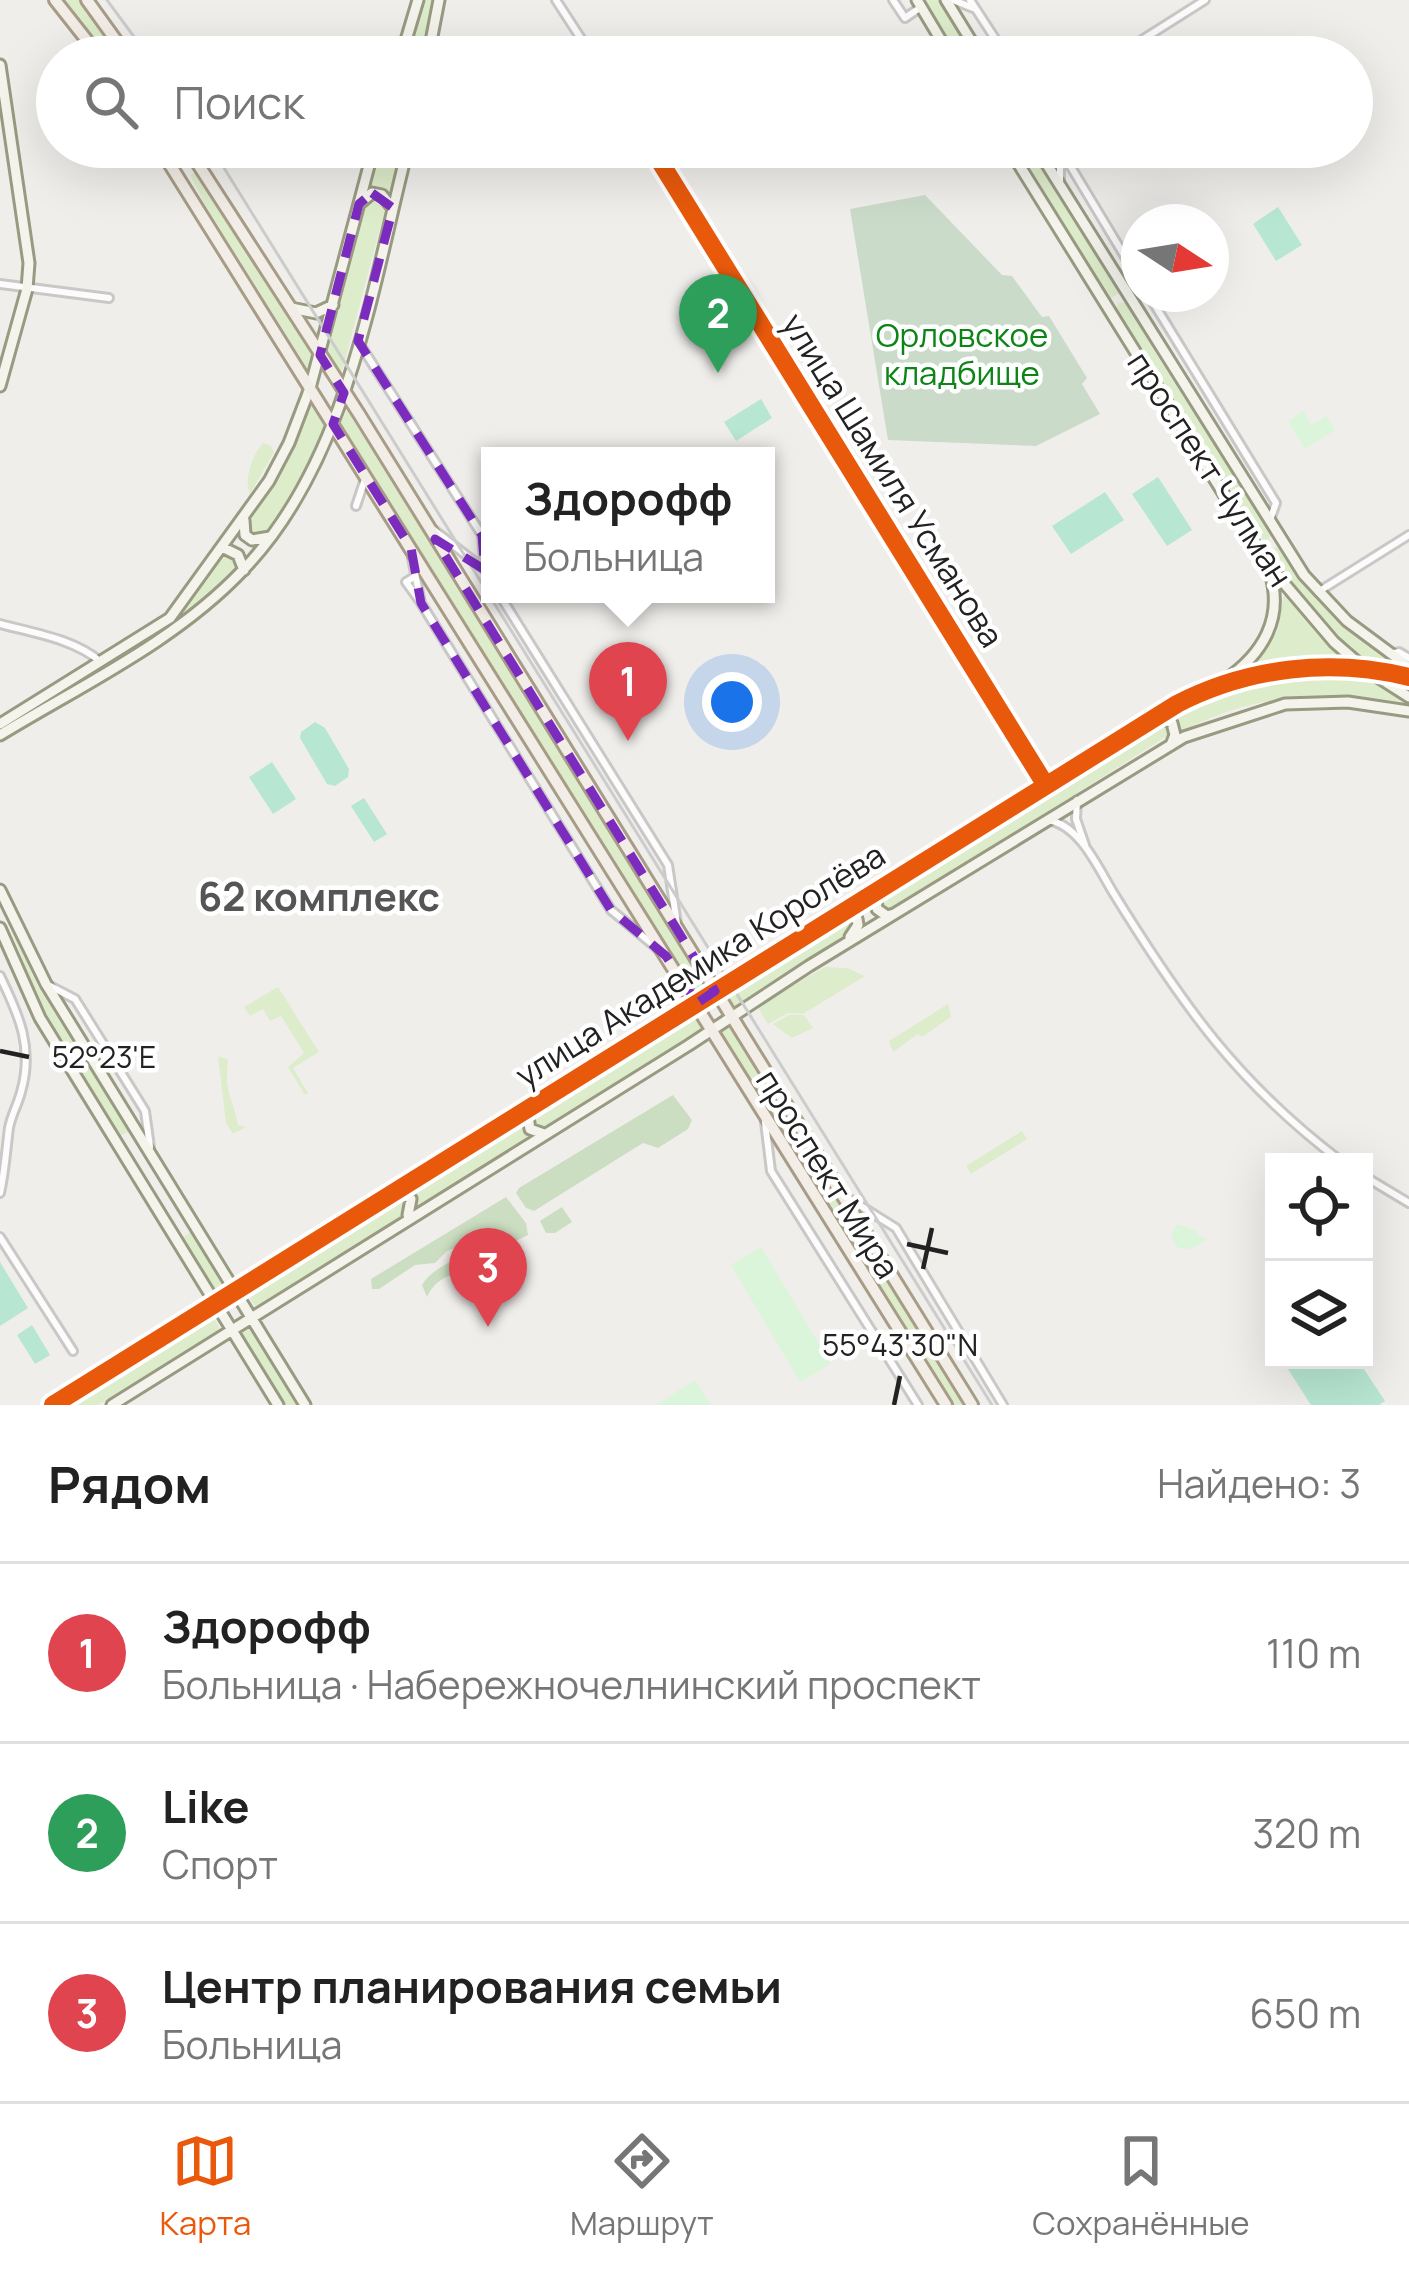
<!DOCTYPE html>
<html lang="ru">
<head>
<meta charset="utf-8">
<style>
  :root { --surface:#fff; --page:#f6f6f6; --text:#222; --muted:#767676; --line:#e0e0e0; --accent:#ea580c }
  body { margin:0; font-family:Manrope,sans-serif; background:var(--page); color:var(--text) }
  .controls { position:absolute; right:36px; bottom:36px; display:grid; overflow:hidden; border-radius:0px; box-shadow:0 12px 48px #0002 }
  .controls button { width:108px; height:108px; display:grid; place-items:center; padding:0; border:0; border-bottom:3px solid var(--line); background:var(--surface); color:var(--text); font:60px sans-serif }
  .compass { position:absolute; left:1121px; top:204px; width:108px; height:108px; border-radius:50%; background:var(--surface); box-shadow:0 12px 48px #0002; rotate:102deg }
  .you { position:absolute; left:732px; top:702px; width:42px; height:42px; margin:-30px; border:9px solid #fff; border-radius:50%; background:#1a73e8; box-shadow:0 0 0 18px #1a73e833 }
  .badge { display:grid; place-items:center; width:78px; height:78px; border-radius:50%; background:var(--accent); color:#fff; font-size:39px; font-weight:700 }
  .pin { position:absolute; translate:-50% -99px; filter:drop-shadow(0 3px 6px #0008) }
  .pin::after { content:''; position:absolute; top:63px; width:42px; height:36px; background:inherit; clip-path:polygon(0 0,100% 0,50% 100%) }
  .popup { position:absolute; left:481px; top:447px; width:294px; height:156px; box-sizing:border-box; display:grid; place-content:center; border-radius:0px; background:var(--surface); filter:drop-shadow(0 3px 9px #0005); font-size:39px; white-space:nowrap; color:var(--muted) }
  .popup b { font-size:45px; color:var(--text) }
  .popup::after { content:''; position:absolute; left:50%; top:100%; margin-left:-24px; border:24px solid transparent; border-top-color:var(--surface) }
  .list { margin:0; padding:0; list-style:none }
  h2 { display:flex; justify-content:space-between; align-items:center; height:156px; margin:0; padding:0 48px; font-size:51px }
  h2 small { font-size:39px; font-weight:400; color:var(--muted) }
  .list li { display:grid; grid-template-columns:78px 1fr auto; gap:36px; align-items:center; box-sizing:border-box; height:180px; padding:0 48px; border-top:3px solid var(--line) }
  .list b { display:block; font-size:45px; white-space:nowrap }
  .list p { margin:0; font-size:39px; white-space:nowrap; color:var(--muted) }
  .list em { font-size:39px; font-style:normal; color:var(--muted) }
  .icon { flex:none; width:66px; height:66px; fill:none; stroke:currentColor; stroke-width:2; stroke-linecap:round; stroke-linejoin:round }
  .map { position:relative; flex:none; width:1409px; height:1405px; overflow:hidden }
  .search { position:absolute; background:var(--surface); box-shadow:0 12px 48px #0002; left:36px; right:36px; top:36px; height:132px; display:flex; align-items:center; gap:30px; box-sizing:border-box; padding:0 42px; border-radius:66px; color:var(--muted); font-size:45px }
  .sheet { height:696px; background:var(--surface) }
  nav { display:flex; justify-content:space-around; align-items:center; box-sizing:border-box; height:168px; border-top:3px solid var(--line); background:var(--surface); font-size:33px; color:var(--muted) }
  nav a { display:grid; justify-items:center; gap:6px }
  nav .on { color:var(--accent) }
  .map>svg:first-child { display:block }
  .grass { fill:#ddeccb }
  .forest { fill:#cbdec1 }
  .cemetery { fill:#cadbca }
  .park { fill:#daf5da }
  .pitch { fill:#b7e6d2 }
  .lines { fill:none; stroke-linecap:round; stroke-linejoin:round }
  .street-casing { stroke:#c9c8c7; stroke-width:12 }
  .secondary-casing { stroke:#999a82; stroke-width:15 }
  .primary-casing { stroke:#a79c86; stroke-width:16 }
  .street { stroke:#fdfcfc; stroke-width:6 }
  .secondary { stroke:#f4f4ed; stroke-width:9 }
  .primary { stroke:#f3ede7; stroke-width:10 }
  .tram { stroke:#ccc; stroke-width:3 }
  .cycleway-casing { stroke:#fff; stroke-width:26 }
  .cycleway { stroke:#e8590c; stroke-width:18 }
  .marked { fill:none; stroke:#7b2cbf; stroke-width:9; stroke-dasharray:24 15; stroke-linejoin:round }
  .ticks { fill:none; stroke:#222; stroke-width:4.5 }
  .labels { text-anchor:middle; stroke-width:9; stroke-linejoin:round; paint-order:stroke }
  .park-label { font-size:33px; fill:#0c8416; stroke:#fff }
  .street-label { font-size:33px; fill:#222; stroke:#fff }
  .quarter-label { font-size:39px; font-weight:bold; fill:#555; stroke:#fff }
  .ticks-label { font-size:30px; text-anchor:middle; fill:#222; stroke:#fff; stroke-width:9; stroke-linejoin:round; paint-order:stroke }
</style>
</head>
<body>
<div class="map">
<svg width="1409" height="1405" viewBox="0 0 1409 1405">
  <rect width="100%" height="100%" fill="#f0eeeb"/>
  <path class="grass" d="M64 0H80L124 57H109Z
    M422 0H435L424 57H408Z
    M923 0H941L976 57H960Z
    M1017 147H1032L1121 292 1110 299Z
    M378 150 388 159 401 158 393 197 381 189 366 193Z
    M197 171 313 356 309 371 204 203 190 175Z
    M377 198 382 200 385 210 341 375 327 355 367 201Z
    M1127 302C1169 382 1224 456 1272 534L1266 544 1116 310 1118 303Z
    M313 403 327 425C310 464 289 500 264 534L254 536 247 524 281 473Z
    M347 410 708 991 699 997 353 443 341 423Z
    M263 443 271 446 274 452 250 494C243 481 253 453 263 443Z
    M1282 544C1312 600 1357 634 1408 672L1367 665 1340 641 1303 603 1268 552Z
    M224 552 237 559 240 567 184 613 183 607Z
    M1284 594 1350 660 1301 661 1239 673 1277 632Z
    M1299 672H1363L1409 703C1329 690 1250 692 1178 734L1177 722 1167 713 1232 683Z
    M1156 721 1168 726 1167 736 891 911 881 908V895L909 874Z
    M3 910 38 987 130 1131 120 1136 40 1003Z
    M840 918 852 922 850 932 734 1009 723 992Z
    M825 967 847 968 865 976 803 1014 788 1013 768 1024 757 1006Z
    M278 987 319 1052 293 1068 308 1093 305 1095 288 1067 304 1053 281 1016 270 1021 263 1009 250 1016 244 1007Z
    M948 1004 951 1017 922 1037 918 1034 893 1052 889 1041Z
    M694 1010 705 1028 543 1128 533 1123 536 1111Z
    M789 1015H804L813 1028 792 1038 773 1024Z
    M728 1023 966 1405H954L719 1029Z
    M218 1056 228 1060C224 1094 233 1097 238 1125L246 1127 233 1134 226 1123Z
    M523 1122 532 1137 416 1208 414 1196 406 1190Z
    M1022 1131 1027 1139 971 1174 966 1166Z
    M394 1196 408 1203 405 1215 256 1308 244 1289Z
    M192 1231 228 1290 218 1297 182 1238Z
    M209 1309 221 1331 98 1405H69L76 1395Z
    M248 1324 299 1405H286L239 1329Z"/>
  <path class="forest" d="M673 1095 692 1120 688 1129 658 1148 643 1143 534 1211 526 1208 516 1193 519 1188Z
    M506 1197 526 1223 528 1235 498 1249C480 1281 443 1262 427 1297L422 1285C433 1266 460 1259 479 1247L478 1240 447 1251 435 1263 415 1265 379 1289H372L371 1279Z
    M562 1207 572 1222 555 1233H546L540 1221Z"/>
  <path class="cemetery" d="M925 195 1002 275 1012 276 1042 317 1049 316 1087 378 1082 384 1100 414 1036 446 888 440 850 209Z"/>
  <path class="park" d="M1303 411 1312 425 1326 416 1335 430 1305 449 1288 421Z
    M1177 1224 1198 1231 1197 1235 1208 1239 1191 1249 1178 1248 1171 1236Z
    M761 1247 831 1364 800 1382 731 1265Z
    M695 1380 711 1405H656Z"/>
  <path class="pitch" d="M1278 207 1302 245 1276 261 1253 224Z
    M761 399 772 418 736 441 724 422Z
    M1158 477 1192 530 1167 546 1132 494Z
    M1105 492 1124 520 1071 554 1052 526Z
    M315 722 325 728 349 769 348 777 335 786 327 784 300 738 301 732Z
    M272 762 296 799 273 814 249 777Z
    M364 798 387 834 374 842 351 806Z
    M0 1262 28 1308 0 1326Z
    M32 1325 50 1355 35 1364 17 1335Z
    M1290 1360H1358L1385 1401 1379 1405H1311L1284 1363Z"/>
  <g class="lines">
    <g class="street-casing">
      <path id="street" d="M556 0 593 57
        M893 0 905 18 921 7
        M953 0 973 8
        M970 0 1007 57
        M1115 57 1205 0
        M651 147 1045 784
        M1059 147 1139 280
        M1060 180V151
        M0 284 109 298
        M1148 294 1276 503 1270 520
        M361 346 482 535 485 570
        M356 506 365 479
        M434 530 485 570 490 579
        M412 558 421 603 611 910 657 948
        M414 577 406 582 419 600
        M1318 592 1409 535
        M499 594 668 865 677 924
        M0 624C34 633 74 639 101 662
        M1390 654 1399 652 1409 658
        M1077 800 1076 819 1085 845
        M1048 820C1080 825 1098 868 1114 894 1182 1004 1237 1083 1342 1162
        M0 976C19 1015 34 1048 21 1092 18 1104 11 1116 9 1128 6 1150 5 1171 0 1193
        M50 986 75 999 107 1050 145 1111 150 1147
        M765 1122 771 1171 918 1405
        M1364 1176 1409 1203
        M848 1198 896 1228 1003 1405
        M0 1237 73 1351"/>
    </g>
    <g class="secondary-casing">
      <path id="secondary" d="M917 0 951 57
        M946 0 981 57
        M401 57 418 0
        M428 57 439 0
        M0 65 29 263 27 289 0 386
        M381 147 397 155 406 148
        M1008 147 1266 562 1334 642 1365 669 1409 697
        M1036 147 1304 575 1347 621 1409 667
        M359 204 372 193 382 195 391 206
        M291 308 316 313 333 305
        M244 520 245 535 252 540 270 537
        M222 547 238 555 244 570
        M1225 680C1263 654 1284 618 1270 573
        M1158 715 1172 723 1175 735 1171 745
        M0 724 170 618 269 481 289 443 310 388 374 147
        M0 735C82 685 176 641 243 570 348 461 372 288 408 147
        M881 886 876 898 877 909 887 916 894 914
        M0 890 46 984 305 1405
        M843 914 857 919 858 925 850 937
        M0 928 40 1018 278 1405
        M532 1110 528 1117 530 1129 544 1134
        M394 1193 401 1192 411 1199 408 1215
        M53 1405 1177 704C1249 667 1331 658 1409 677
        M112 1405 689 1045 809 966 1184 737 1285 704 1348 702 1409 711"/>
    </g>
    <g class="primary-casing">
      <path id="primary" d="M55 0 100 57
        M87 0 128 57
        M159 147 946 1405
        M187 147 359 414 972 1405"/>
    </g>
    <use href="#street" class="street"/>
    <use href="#secondary" class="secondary"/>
    <use href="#primary" class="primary"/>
    <path class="tram" d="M107 0 149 57
      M211 147 992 1405"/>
    <g class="cycleway-casing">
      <path id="cycleway" d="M651 147 1045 784
        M53 1405 1177 704C1249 667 1331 658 1409 677"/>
    </g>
    <use href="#cycleway" class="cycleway"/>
  </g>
  <path class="marked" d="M372 193 393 208 358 341 482 535 485 570 435 539 715 991 697 1003 666 956 611 910 421 603 411 548 333 424 344 393 320 355 359 204Z"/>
  <path class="ticks" d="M0 1051 29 1057M907 1244 948 1253M923 1269 932 1228M894 1405 900 1376"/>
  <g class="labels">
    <g class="park-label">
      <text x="962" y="347">Орловское<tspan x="962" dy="38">кладбище</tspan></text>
    </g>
    <g class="street-label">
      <text transform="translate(1210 469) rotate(57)" y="12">проспект Чулман</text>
      <text transform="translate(893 480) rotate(58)" y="12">улица Шамиля Усманова</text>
      <text transform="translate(700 965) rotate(-32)" y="12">улица Академика Королёва</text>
      <text transform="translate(828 1174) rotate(58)" y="12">проспект Мира</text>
    </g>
    <g class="quarter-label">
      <text x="319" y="911">62 комплекс</text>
    </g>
  </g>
  <g class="ticks-label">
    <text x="104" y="1068">52°23'E</text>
    <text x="900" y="1356">55°43'30"N</text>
  </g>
</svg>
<div class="controls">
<button><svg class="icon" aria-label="locate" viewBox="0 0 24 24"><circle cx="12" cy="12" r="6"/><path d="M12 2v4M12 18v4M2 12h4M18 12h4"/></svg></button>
<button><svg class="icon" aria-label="layers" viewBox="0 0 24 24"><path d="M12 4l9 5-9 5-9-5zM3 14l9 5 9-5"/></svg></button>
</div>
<svg class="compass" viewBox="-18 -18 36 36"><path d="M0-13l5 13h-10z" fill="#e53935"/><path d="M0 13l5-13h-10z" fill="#767676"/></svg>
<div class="you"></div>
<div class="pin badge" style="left:628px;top:741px;background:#e0444e">1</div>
<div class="popup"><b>Здорофф</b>Больница</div>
<div class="pin badge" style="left:718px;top:373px;background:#2e9e5b">2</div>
<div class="pin badge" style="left:488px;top:1327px;background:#e0444e">3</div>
<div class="search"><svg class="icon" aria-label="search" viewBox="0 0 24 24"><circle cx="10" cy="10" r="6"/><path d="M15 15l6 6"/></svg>Поиск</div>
</div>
<section class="sheet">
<h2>Рядом<small>Найдено: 3</small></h2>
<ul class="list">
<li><span class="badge" style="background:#e0444e">1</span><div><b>Здорофф</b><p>Больница · Набережночелнинский проспект</p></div><em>110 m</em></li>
<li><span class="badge" style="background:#2e9e5b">2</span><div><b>Like</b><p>Спорт</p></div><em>320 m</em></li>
<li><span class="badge" style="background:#e0444e">3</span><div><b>Центр планирования семьи</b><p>Больница</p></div><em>650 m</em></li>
</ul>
</section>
<nav>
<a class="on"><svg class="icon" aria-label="map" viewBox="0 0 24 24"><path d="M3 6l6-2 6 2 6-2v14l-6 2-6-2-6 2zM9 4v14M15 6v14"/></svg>Карта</a>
<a><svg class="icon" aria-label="directions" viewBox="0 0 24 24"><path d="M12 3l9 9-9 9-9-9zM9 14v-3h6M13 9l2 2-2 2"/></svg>Маршрут</a>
<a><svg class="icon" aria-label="saved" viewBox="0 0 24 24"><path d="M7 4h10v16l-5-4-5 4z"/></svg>Сохранённые</a>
</nav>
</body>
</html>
